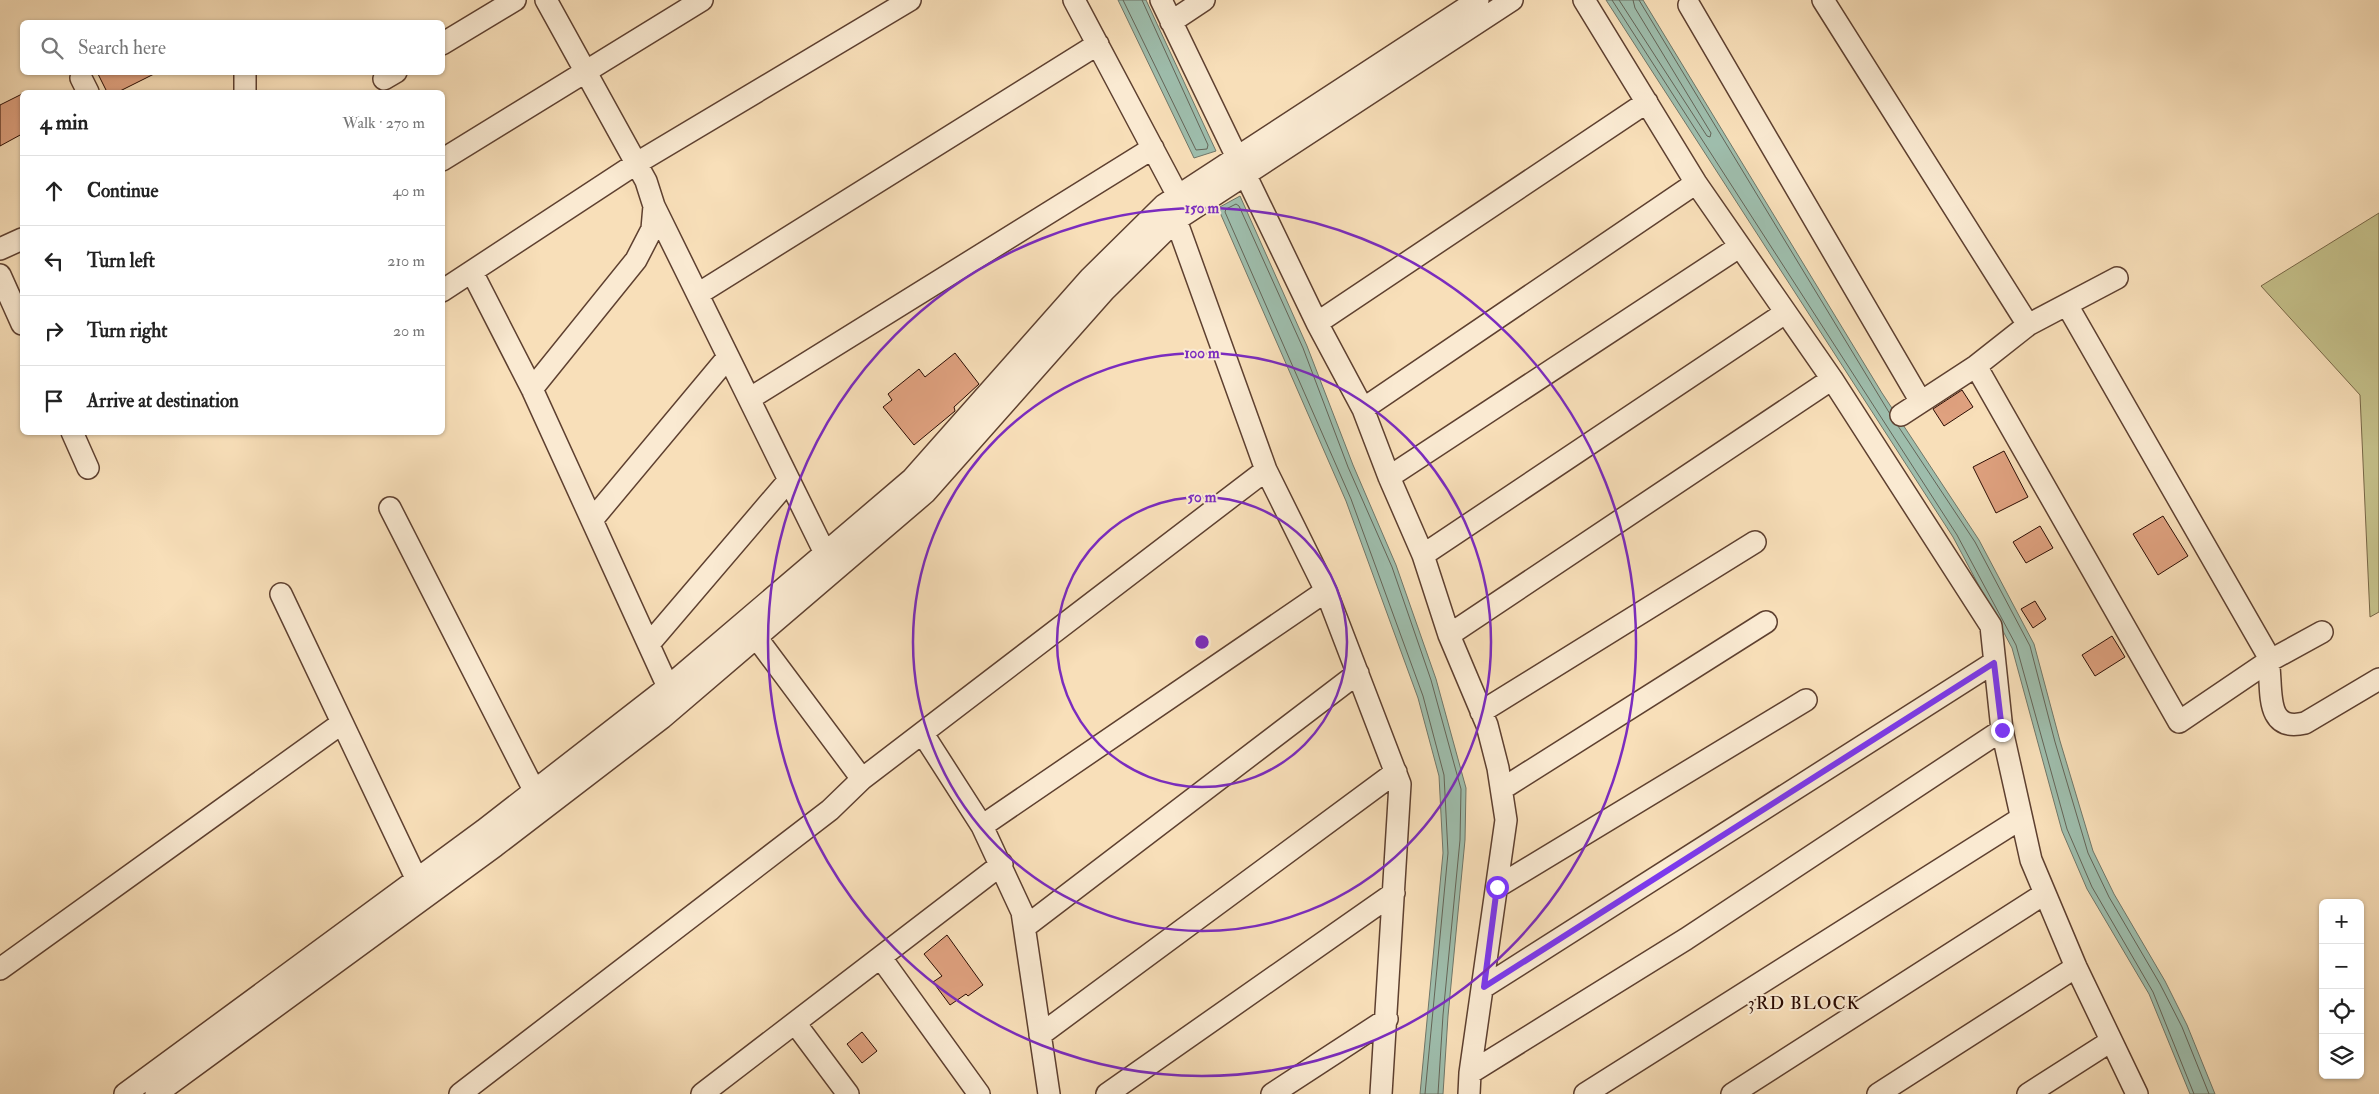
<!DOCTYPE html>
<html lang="en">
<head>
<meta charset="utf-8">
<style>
  :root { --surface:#fff; --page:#f6f6f6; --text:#222; --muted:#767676; --line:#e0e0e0 }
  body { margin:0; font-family:"IM FELL Double Pica",serif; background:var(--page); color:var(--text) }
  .controls { position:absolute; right:15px; bottom:15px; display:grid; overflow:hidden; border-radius:8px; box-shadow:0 1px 4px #0004 }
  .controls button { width:45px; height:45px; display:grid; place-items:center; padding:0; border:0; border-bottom:1px solid var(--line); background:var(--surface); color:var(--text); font:25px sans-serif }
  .stop { position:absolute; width:15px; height:15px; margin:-11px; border:4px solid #7c3aed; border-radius:50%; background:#fff }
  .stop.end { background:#7c3aed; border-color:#fff; box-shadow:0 1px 5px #0008 }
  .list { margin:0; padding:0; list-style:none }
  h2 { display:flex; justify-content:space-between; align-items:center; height:65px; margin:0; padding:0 20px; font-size:21px }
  h2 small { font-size:16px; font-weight:400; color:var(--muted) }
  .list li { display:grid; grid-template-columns:32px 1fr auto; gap:15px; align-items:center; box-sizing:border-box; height:70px; padding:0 20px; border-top:1px solid var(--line) }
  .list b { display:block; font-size:19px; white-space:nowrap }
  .list em { font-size:16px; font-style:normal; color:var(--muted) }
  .icon { flex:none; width:28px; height:28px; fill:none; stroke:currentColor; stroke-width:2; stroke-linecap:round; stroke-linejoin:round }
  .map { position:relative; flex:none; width:2379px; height:1094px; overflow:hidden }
  .search { position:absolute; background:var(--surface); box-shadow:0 1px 4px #0004; left:20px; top:20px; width:425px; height:55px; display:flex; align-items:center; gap:12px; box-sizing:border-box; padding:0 18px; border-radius:8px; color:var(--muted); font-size:19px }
  .panel { position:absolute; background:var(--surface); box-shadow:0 1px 4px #0004; left:20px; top:90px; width:425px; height:345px; border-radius:8px }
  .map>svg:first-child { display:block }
  .green { fill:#c4c08a; stroke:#776646 }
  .water { fill:#9ebdac; stroke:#707668 }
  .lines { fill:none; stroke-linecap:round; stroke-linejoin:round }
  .shore { stroke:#646457; stroke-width:1 }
  .building { fill:#dfa17f; stroke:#2a0b02 }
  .minor-casing { stroke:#5e4030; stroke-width:24 }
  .minor { stroke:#faead2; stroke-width:21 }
  .route { stroke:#7c3aed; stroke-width:6 }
  .ring { fill:none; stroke:#7b2cbf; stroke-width:2.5 }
  .labels { text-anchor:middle; stroke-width:4; stroke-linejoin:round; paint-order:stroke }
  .quarter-label { font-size:18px; letter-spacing:1px; fill:#2a0b02; stroke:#faead2 }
  .centre { fill:#7b2cbf; stroke:#faead2; stroke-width:2.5 }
  .ring-label { font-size:15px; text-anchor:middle; font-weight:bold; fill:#7b2cbf; stroke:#faead2; stroke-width:4; stroke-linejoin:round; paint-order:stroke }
</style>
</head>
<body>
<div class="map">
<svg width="2379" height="1094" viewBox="0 0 2379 1094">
  <rect width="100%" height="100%" fill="#f8dfb9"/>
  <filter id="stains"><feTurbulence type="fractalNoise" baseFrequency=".004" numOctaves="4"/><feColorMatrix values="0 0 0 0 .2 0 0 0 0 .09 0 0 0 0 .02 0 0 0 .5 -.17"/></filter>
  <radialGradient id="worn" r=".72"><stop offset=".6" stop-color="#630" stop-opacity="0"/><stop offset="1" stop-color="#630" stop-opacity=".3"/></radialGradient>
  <path class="green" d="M2379 213V612L2370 617 2360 395 2261 286Z"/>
  <path class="water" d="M1118 0H1146L1216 151 1194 158Z
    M1606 0H1643L1882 393 1979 540 2034 644 2060 741 2093 851 2114 894 2165 981 2187 1025 2215 1094H2190L2149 994 2087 889 2062 831 2012 648 1953 537Z
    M1240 196 1307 346 1353 465 1396 565 1436 679 1466 788 1465 840 1448 1016 1443 1094H1420L1443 853 1439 776 1418 698 1346 501 1218 208Z"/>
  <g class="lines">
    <path class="shore" d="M1123 0 1196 150 1207 149 1208 145 1142 0
      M1612 0 1957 535 2016 645 2067 829 2092 887 2153 992 2194 1094
      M1619 0 1707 136 1710 137 1711 133 1635 8 1633 0
      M1639 0 1890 414
      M1898 426 1975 542 2030 646 2055 742 2088 853 2109 897 2160 984 2182 1027 2209 1094
      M1425 1094 1448 853 1444 775 1423 696 1351 499 1225 212 1226 209 1236 204 1239 206 1303 348 1348 467 1392 567 1431 680 1461 789 1460 840 1443 1015 1438 1094"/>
  </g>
  <path class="building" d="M97 72H158L118 92H107Z
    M22 94V134L0 146V105Z
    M955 353 979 384 954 407 955 411 914 445 883 407 892 400 888 394 919 369 925 377Z
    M1962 390 1973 407 1944 426 1933 409Z
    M2004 451 2028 497 1996 513 1973 467Z
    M2163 516 2188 556 2158 575 2133 534Z
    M2040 526 2053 548 2026 563 2013 542Z
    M2035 601 2046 619 2033 628 2021 609Z
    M2112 636 2125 657 2095 676 2082 655Z
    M947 935 983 985 968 996 966 994 950 1005 933 982 942 976 924 954Z
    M862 1032 877 1051 862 1063 847 1044Z"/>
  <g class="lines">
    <g class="minor-casing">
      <path id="minor" d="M1074 0 1178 196
        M1161 0 1317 323 1363 409 1389 477 1423 555 1449 635 1487 725 1498 768 1506 820 1470 1073 1469 1094
        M1584 0 1696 183 1832 379 1991 626 2002 730 2031 860 2076 967 2137 1094
        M1823 0 2028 325
        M1689 5 1921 402
        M1171 22 1204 0
        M442 44 515 0
        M81 78 88 92
        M384 79 396 72
        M245 92V72
        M442 160 702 0
        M654 206 825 553
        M1176 220 1266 470 1326 591 1400 784 1381 1094
        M0 249 22 239
        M472 272 532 389 668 687
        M0 275 22 324
        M442 291 637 163 910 0
        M698 294 1098 44
        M2067 305 2266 652C2276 677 2258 734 2305 723L2379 679
        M1317 323 1647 102
        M1976 366 2179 722 2269 661 2322 632
        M532 389 636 260 652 229 654 206 646 181 546 0
        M749 399 1153 148
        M1363 409 1696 183
        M1901 415 1976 366 2028 325 2117 278
        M72 432 88 468
        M1389 477 1739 247
        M390 508 535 792
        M592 520 728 357
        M1423 555 1785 313
        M281 594 417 880
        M1449 635 1832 379
        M756 637 862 779
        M649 644 789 480
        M1481 712 1755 542
        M923 734 982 826 1022 912 1049 1094
        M1502 789 1766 622
        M982 826 1326 591
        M1497 887 1806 700
        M1025 927 1358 673
        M881 958 979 1094
        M0 969 342 723
        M1484 987 1993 663
        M795 1023 848 1094
        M1040 1035 1396 772
        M1470 1073 1686 939 2002 730
        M125 1094 484 830 668 687 912 479 1090 278 1164 205 1478 0
        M156 1094 495 846 662 718 925 493 1104 291 1176 220 1512 0
        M460 1094 830 810 862 779 1266 470
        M702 1094 1002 864
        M1107 1094 1394 893
        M1272 1094 1387 1019
        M1585 1094 2020 819
        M1732 1094 2044 894
        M1878 1094 2076 967
        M2028 1094 2111 1041"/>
    </g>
    <use href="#minor" class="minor"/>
  </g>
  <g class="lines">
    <path class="route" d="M1497 887 1484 987 1994 663 2002 730"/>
  </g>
  <g class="ring">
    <circle cx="1202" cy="642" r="145"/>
    <circle cx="1202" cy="642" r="289"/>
    <circle cx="1202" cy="642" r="434"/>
  </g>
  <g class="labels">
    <g class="quarter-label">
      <text x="1804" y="1009">3RD BLOCK</text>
    </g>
  </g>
  <circle cx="1202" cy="642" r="8" class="centre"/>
  <g class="ring-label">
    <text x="1202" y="213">150 m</text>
    <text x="1202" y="358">100 m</text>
    <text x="1202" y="502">50 m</text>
  </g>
  <rect width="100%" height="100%" filter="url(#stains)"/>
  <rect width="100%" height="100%" fill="url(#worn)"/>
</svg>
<div class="controls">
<button>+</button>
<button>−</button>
<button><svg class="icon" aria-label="locate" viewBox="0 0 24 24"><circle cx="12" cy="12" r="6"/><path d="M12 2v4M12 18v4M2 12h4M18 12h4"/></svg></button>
<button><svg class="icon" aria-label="layers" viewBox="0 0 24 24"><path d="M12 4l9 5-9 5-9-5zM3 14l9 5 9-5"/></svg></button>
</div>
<div class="stop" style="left:1497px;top:887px"></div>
<div class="stop end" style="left:2002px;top:730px"></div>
<div class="search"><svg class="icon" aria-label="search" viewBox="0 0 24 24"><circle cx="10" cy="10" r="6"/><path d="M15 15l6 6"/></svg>Search here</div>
<section class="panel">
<h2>4 min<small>Walk · 270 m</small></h2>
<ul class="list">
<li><svg class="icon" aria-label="ahead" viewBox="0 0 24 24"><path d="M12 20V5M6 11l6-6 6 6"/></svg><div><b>Continue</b></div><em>40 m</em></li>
<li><svg class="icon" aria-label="left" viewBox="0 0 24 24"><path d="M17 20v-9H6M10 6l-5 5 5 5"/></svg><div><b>Turn left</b></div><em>210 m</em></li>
<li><svg class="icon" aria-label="right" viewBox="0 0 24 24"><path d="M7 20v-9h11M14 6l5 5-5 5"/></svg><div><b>Turn right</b></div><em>20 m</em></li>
<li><svg class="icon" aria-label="arrive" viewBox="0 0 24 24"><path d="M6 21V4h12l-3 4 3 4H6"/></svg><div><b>Arrive at destination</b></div></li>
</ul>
</section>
</div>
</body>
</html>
